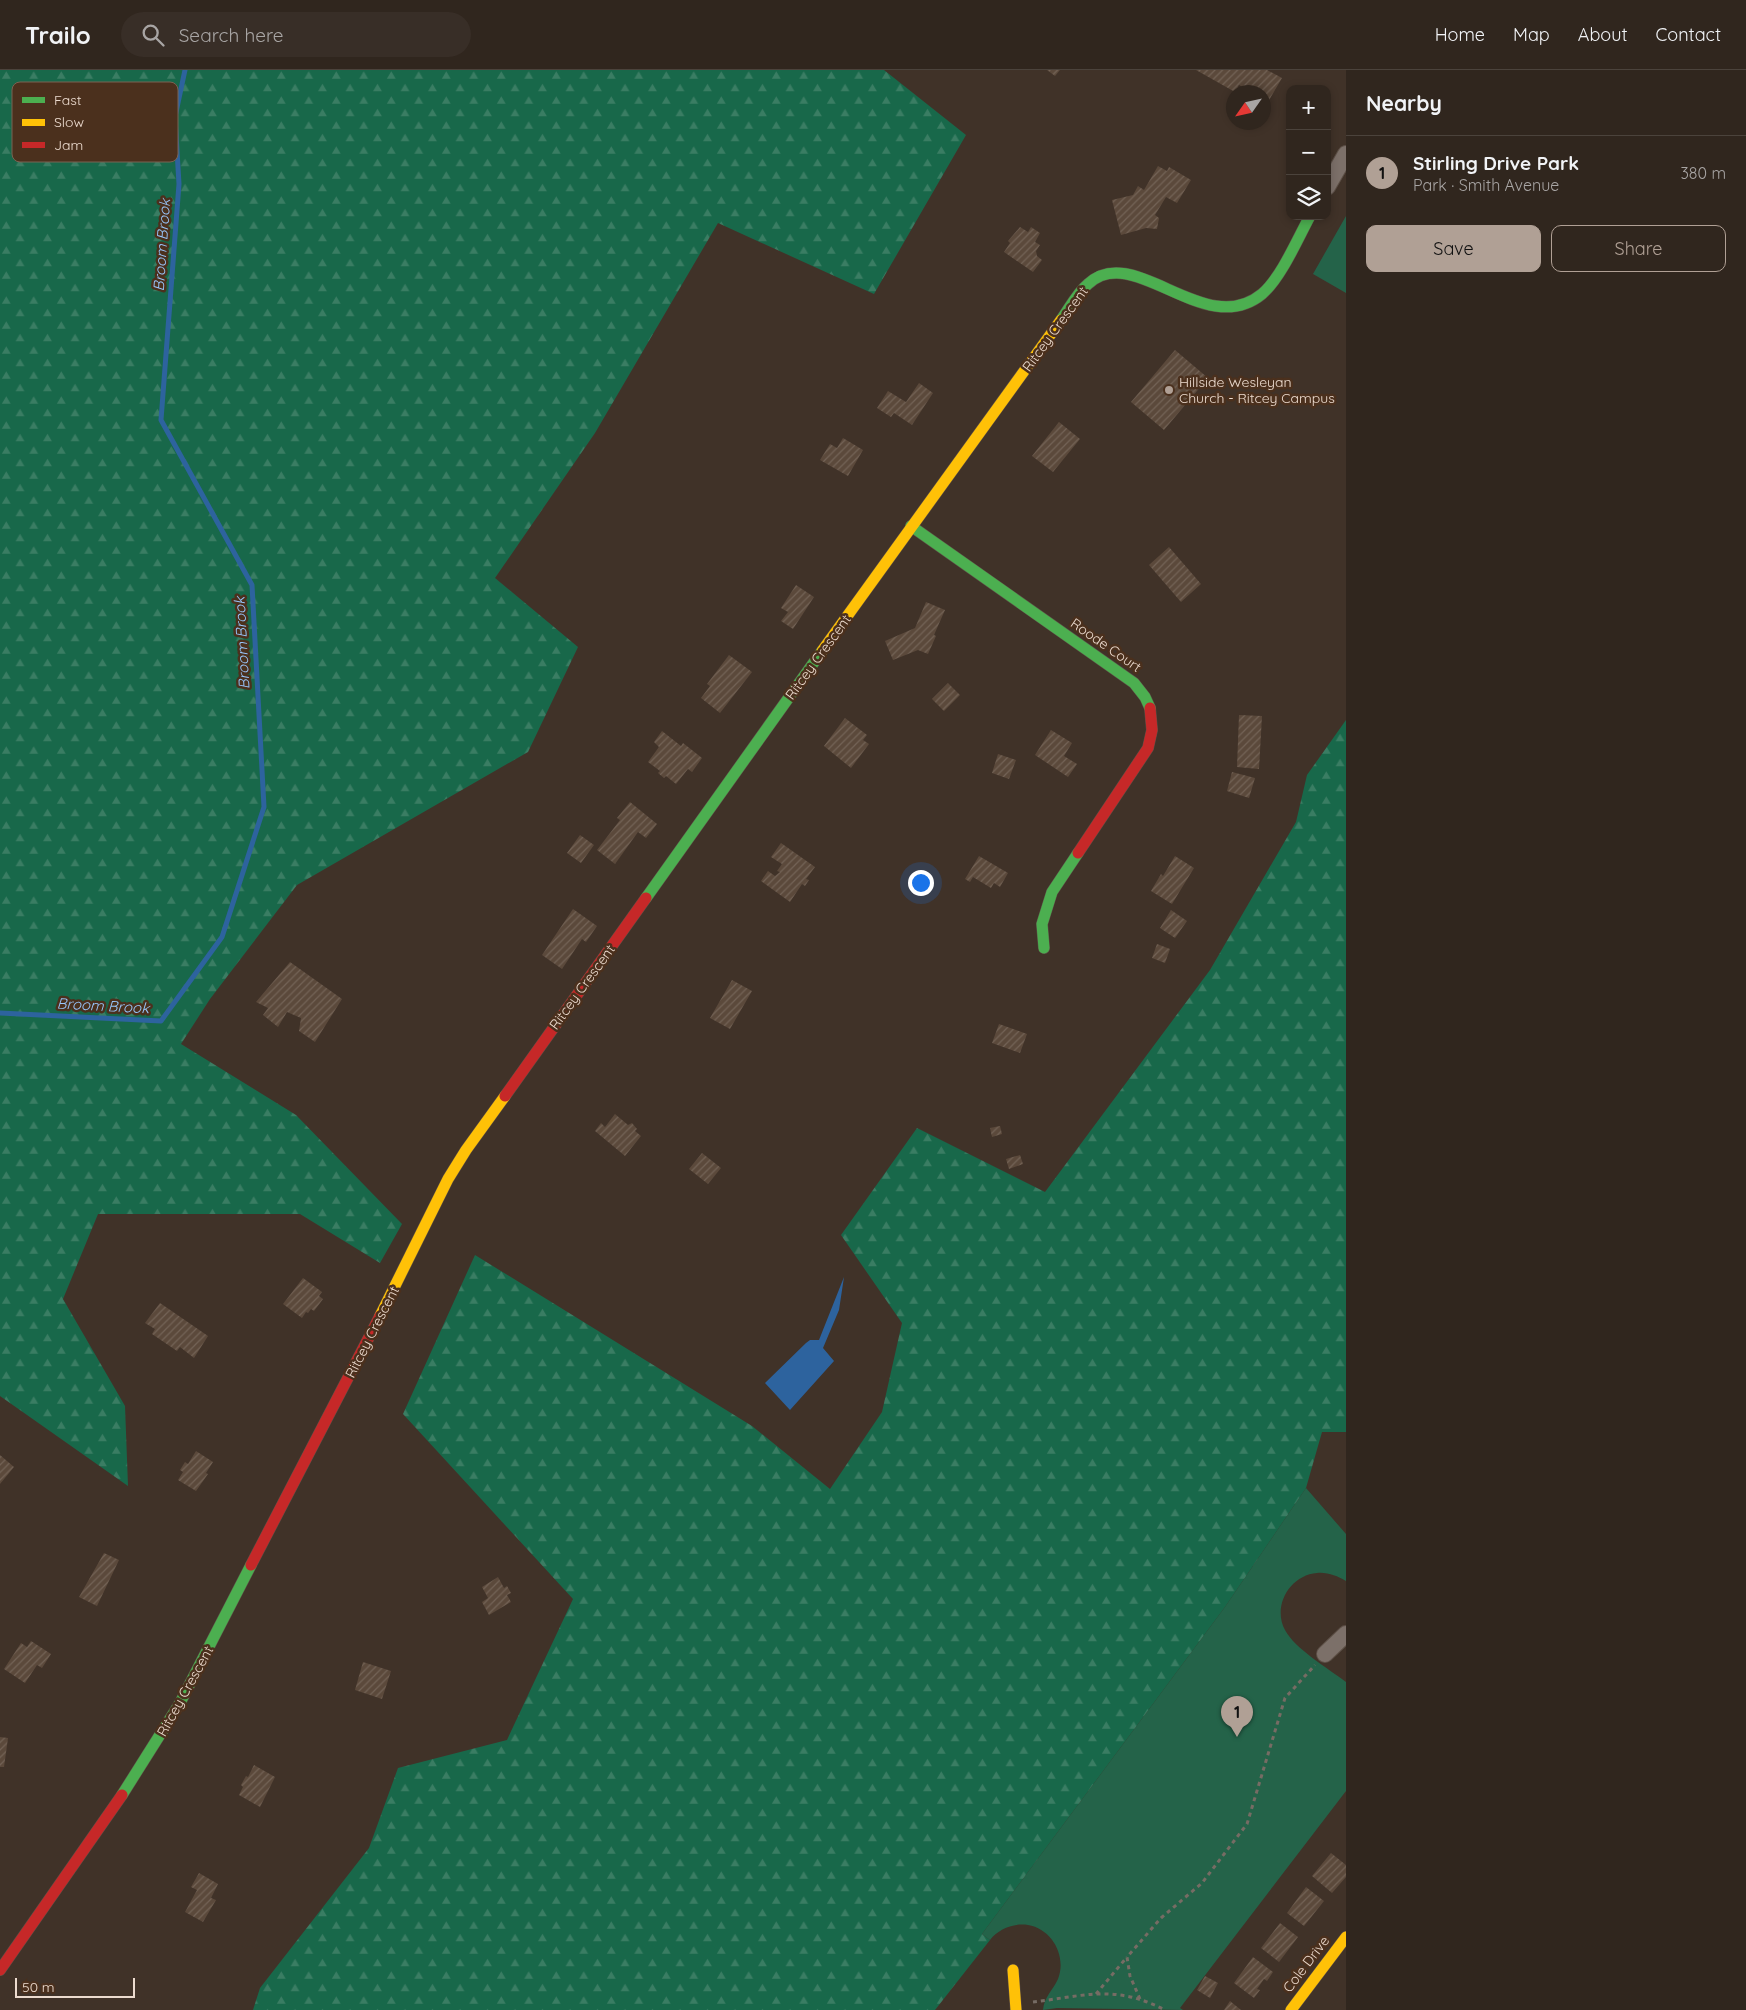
<!DOCTYPE html>
<html lang="en">
<head>
<meta charset="utf-8">
<style>
  :root { --surface:#30261e; --page:#382e27; --text:#f1f3f6; --muted:#a8a5a4; --line:#4b433c; --accent:#b0a095 }
  body { margin:0; font-family:Quicksand,sans-serif; background:var(--page); color:var(--text) }
  .controls { position:absolute; right:15px; top:15px; display:grid; overflow:hidden; border-radius:10px; box-shadow:0 2px 8px #0003 }
  .controls button { width:45px; height:45px; display:grid; place-items:center; padding:0; border:0; border-bottom:1px solid var(--line); background:var(--surface); color:var(--text); font:25px sans-serif }
  .compass { position:absolute; left:1226px; top:15px; width:45px; height:45px; border-radius:50%; background:var(--surface); box-shadow:0 2px 8px #0003; rotate:236deg }
  .scale { position:absolute; left:15px; bottom:12px; width:120px; box-sizing:border-box; padding-left:5px; border:2px solid #ecdbcf; border-top:0; font-size:14px; line-height:18px; white-space:nowrap; color:#ecdbcf; -webkit-text-stroke:4px #4b301d; paint-order:stroke }
  .you { position:absolute; left:920px; top:812px; width:18px; height:18px; margin:-12px; border:4px solid #fff; border-radius:50%; background:#1a73e8; box-shadow:0 0 0 8px #1a73e833 }
  .badge { display:grid; place-items:center; width:32px; height:32px; border-radius:50%; background:var(--accent); color:#111; font-size:16px; font-weight:700 }
  .pin { position:absolute; translate:-50% -41px; filter:drop-shadow(0 1px 2px #0008) }
  .pin::after { content:''; position:absolute; top:26px; width:18px; height:15px; background:inherit; clip-path:polygon(0 0,100% 0,50% 100%) }
  .list { margin:0; padding:0; list-style:none }
  h2 { display:flex; justify-content:space-between; align-items:center; height:65px; margin:0; padding:0 20px; font-size:21px }
  h2 small { font-size:16px; font-weight:400; color:var(--muted) }
  .list li { display:grid; grid-template-columns:32px 1fr auto; gap:15px; align-items:center; box-sizing:border-box; height:75px; padding:0 20px; border-top:1px solid var(--line) }
  .list b { display:block; font-size:19px; white-space:nowrap }
  .list p { margin:0; font-size:16px; white-space:nowrap; color:var(--muted) }
  .list em { font-size:16px; font-style:normal; color:var(--muted) }
  .actions { display:flex; gap:10px; padding:15px 20px }
  .actions a { flex:1; padding:11px 0; border:1px solid var(--accent); border-radius:10px; text-align:center; font-size:18px; color:var(--accent) }
  .actions .main { background:var(--accent); color:#111 }
  .icon { flex:none; width:28px; height:28px; fill:none; stroke:currentColor; stroke-width:2; stroke-linecap:round; stroke-linejoin:round }
  .map { position:relative; flex:none; width:1346px; height:1940px; overflow:hidden }
  header { display:flex; align-items:center; gap:30px; box-sizing:border-box; height:70px; padding:0 25px; background:var(--surface); border-bottom:1px solid var(--line) }
  header strong { font-size:24px }
  nav { display:flex; gap:28px; margin-inline-start:auto; font-size:18px }
  .search { width:350px; height:45px; background:var(--page); display:flex; align-items:center; gap:12px; box-sizing:border-box; padding:0 18px; border-radius:28px; color:var(--muted); font-size:19px }
  main { display:flex }
  aside { flex:1; background:var(--surface) }
  .map>svg:first-child { display:block }
  .green { fill:#246349 }
  .forest { fill:url(#forest-firs) }
  .water { fill:#2d639e }
  .lines { fill:none; stroke-linecap:round; stroke-linejoin:round }
  .stream { stroke:#2d639e; stroke-width:5 }
  .building { fill:url(#building-hatch) }
  .street-casing { stroke:#5d5047; stroke-width:18 }
  .fast-casing { stroke:#5d5047; stroke-width:12 }
  .slow-casing { stroke:#5d5047; stroke-width:12 }
  .jam-casing { stroke:#5d5047; stroke-width:12 }
  .path { stroke:#766c64; stroke-width:3; stroke-dasharray:4 4; stroke-linecap:butt }
  .street { stroke:#7c7069; stroke-width:16 }
  .fast { stroke:#4caf50; stroke-width:11 }
  .slow { stroke:#ffc107; stroke-width:11 }
  .jam { stroke:#c62828; stroke-width:11 }
  .poi-dot { fill:#b0a095; stroke:#4b301d; stroke-width:2 }
  .labels { text-anchor:middle; stroke-width:5; stroke-linejoin:round; paint-order:stroke }
  .street-label { font-size:14px; fill:#ecdbcf; stroke:#4b301d }
  .poi-label { font-size:14px; fill:#ecdbcf; stroke:#4b301d; text-anchor:start }
  .water-label { font-size:15px; font-style:italic; fill:#98c7fd; stroke:#4b301d }
  .key { fill:#4b301d; stroke:#7b6352; stroke-width:1 }
  .key-label { font-size:14px; fill:#ecdbcf }
</style>
</head>
<body>
<header>
<strong>Trailo</strong>
<div class="search"><svg class="icon" aria-label="search" viewBox="0 0 24 24"><circle cx="10" cy="10" r="6"/><path d="M15 15l6 6"/></svg>Search here</div>
<nav><a>Home</a><a>Map</a><a>About</a><a>Contact</a></nav>
</header>
<main>
<div class="map">
<svg width="1346" height="1940" viewBox="0 0 1346 1940">
  <defs>
    <pattern id="forest-firs" width="22" height="20" patternUnits="userSpaceOnUse" patternTransform="scale(1.25)"><rect width="22" height="20" fill="#18684a"/><path d="M5 1l3.5 6h-7zM16 11l3.5 6h-7z" fill="#3a7d63"/></pattern>
    <pattern id="building-hatch" width="6" height="6" patternUnits="userSpaceOnUse" patternTransform="scale(1.25)"><rect width="6" height="6" fill="#5b493b"/><path d="M-1 1l2-2M0 6l6-6M5 7l2-2" fill="none" stroke="#736356"/></pattern>
  </defs>
  <rect width="100%" height="100%" fill="#403228"/>
  <path class="green" d="M1346 146V223L1313 204Z
    M1306 1418 1346 1464V1511C1337 1506 1328 1502 1317 1503 1290 1505 1272 1536 1285 1560 1295 1579 1328 1598 1346 1612V1721L1180 1938 1183 1940 1057 1938 1043 1940C1044 1927 1053 1920 1058 1909 1067 1886 1052 1859 1028 1855 1013 1853 999 1859 990 1870L982 1864 1225 1537Z"/>
  <path class="forest" d="M0 0H884L966 65 874 224 718 153 595 363 495 508 578 577 528 682 297 815 210 929 181 974 296 1045 402 1154 380 1193 300 1144H98L63 1229 125 1336 128 1416 0 1326Z
    M1346 650V1362H1322L1306 1418 1225 1537 982 1864 990 1870 935 1940H253L260 1918 369 1778 398 1698 507 1670 573 1529 403 1344 475 1185 752 1356 830 1419 882 1342 902 1253 841 1165 917 1058 1045 1122 1210 900 1296 752 1307 705Z"/>
  <path class="water" d="M844 1207 839 1240 823 1278 834 1291 790 1340 765 1313 806 1273 810 1270H819Z"/>
  <g class="lines">
    <path class="stream" d="M0 943 161 951 222 867 264 737 252 515 161 350 179 114 175 47 185 0"/>
  </g>
  <path class="building" d="M1047 0H1060L1055 6Z
    M1196 0H1267L1282 8 1268 32 1264 29V22H1252L1239 15 1235 22Z
    M1158 96 1167 101 1169 97 1191 110 1177 133 1166 127 1155 145 1159 148 1157 159 1146 158 1121 165 1112 130 1133 125 1138 116 1144 120Z
    M1020 157 1028 162 1031 157 1040 163 1035 172 1040 175 1036 181 1037 186 1042 190 1033 202 1004 182 1010 173 1008 171Z
    M1175 280 1208 308 1164 360 1131 332Z
    M919 313 933 323 912 355 894 343 891 347 877 338 888 321 906 332Z
    M1059 352 1080 369 1053 402 1032 386Z
    M843 368 863 380 848 406 820 390 830 374 837 378Z
    M1169 477 1201 514 1181 532 1149 495Z
    M796 515 814 527 793 559 781 551 788 542 781 538Z
    M926 532 945 540 934 565 936 566 928 584 918 580 893 590 885 571 915 558Z
    M729 585 752 602 720 643 701 628 710 616 707 614Z
    M948 613 960 625 944 641 932 629Z
    M1239 645 1262 646 1259 699 1237 697Z
    M845 648 867 665 863 670 869 674 851 698 824 676Z
    M1051 660 1072 673 1064 686 1077 694 1068 707 1035 685Z
    M662 661 681 676 683 673 702 688 692 702 688 699 676 714 666 706 664 708 658 703 660 701 648 692 659 677 654 672Z
    M998 684 1016 690 1009 709 992 703Z
    M1232 702 1255 708 1249 728 1227 721Z
    M630 732 657 754 646 768 638 762 615 794 597 780 620 750 617 748Z
    M580 765 594 775 581 793 567 783Z
    M781 773 815 797 806 809 809 810 805 816 802 814 790 832 761 811 768 801 775 806 780 802 777 801 782 794 771 787Z
    M979 786 1008 803 1000 817 994 813 991 818 973 807 970 812 965 809Z
    M1175 786 1194 798 1172 834 1151 821 1161 804 1163 806Z
    M573 839 597 856 586 872 582 869 562 899 542 885Z
    M1171 840 1187 851 1175 868 1160 858Z
    M1157 874 1170 879 1165 893 1152 888Z
    M290 892 342 929 315 972 299 961 301 948 287 942 278 957 263 945 268 938 256 932Z
    M732 910 752 921 730 959 710 948Z
    M999 954 1027 964 1020 983 992 973Z
    M615 1044 628 1055 632 1053 637 1059 635 1061 641 1066 625 1086 595 1061 601 1053 605 1057Z
    M1000 1056 1002 1064 992 1067 990 1058Z
    M702 1083 721 1098 708 1114 689 1099Z
    M1020 1085 1023 1094 1009 1099 1006 1089Z
    M303 1208 322 1222 319 1226 323 1229 314 1241 311 1239 308 1243 306 1242 302 1248 283 1234Z
    M160 1233 208 1266 194 1288 180 1277 177 1281 152 1264 155 1259 145 1253Z
    M196 1381 213 1392 206 1403 208 1404 196 1421 178 1410 183 1402 180 1400 185 1392 188 1394Z
    M0 1385 14 1397 0 1414Z
    M104 1483 119 1490 97 1536 79 1527Z
    M498 1507 504 1518 507 1516 511 1523 507 1525 511 1532 489 1545 482 1532 488 1528 482 1517Z
    M31 1571 51 1584 42 1598 37 1595 25 1613 4 1599 21 1573 27 1577Z
    M363 1592 391 1601 382 1629 355 1620Z
    M0 1667 8 1668 4 1697H0Z
    M254 1695 275 1707 260 1737 239 1725 243 1717 241 1715 246 1706 248 1707Z
    M1331 1783 1346 1795V1807L1332 1823 1312 1806Z
    M199 1803 218 1814 211 1828 216 1830 203 1852 185 1842 197 1820 191 1817Z
    M1306 1817 1324 1831 1304 1856 1287 1843Z
    M1280 1853 1298 1867 1279 1892 1261 1878Z
    M1253 1887 1273 1902 1267 1911 1264 1909 1257 1919 1260 1920 1254 1928 1234 1913Z
    M1205 1906 1218 1913 1210 1928 1197 1920Z
    M1230 1931 1241 1940H1224Z"/>
  <g class="lines">
    <g class="street-casing">
      <path id="street" d="M1327 117 1346 84
        M1325 1584 1346 1564"/>
    </g>
    <g class="fast-casing">
      <path id="fast" d="M1061 250C1069 239 1077 223 1088 214 1134 171 1205 271 1262 224 1281 208 1298 168 1310 146
        M911 456 1134 613 1145 627 1150 638
        M646 828 822 581
        M1044 878 1042 854 1052 822 1078 783
        M122 1725 180 1633 251 1495"/>
    </g>
    <g class="slow-casing">
      <path id="slow" d="M822 581 1061 250
        M380 1246 448 1109 466 1080 505 1026
        M1013 1900 1016 1940
        M1291 1940 1346 1867"/>
    </g>
    <g class="jam-casing">
      <path id="jam" d="M1078 783 1148 678 1152 660 1150 638
        M505 1026 646 828
        M251 1495 380 1246
        M0 1900 122 1725"/>
    </g>
    <path class="path" d="M1096 1924 1127 1887
      M1140 1929 1130 1906 1127 1887 1161 1848 1202 1813 1247 1754 1285 1628 1315 1595
      M1033 1932C1061 1929 1092 1921 1120 1925 1136 1927 1151 1933 1165 1940"/>
    <use href="#street" class="street"/>
    <use href="#fast" class="fast"/>
    <use href="#slow" class="slow"/>
    <use href="#jam" class="jam"/>
  </g>
  <circle class="poi-dot" cx="1169" cy="320" r="5"/>
  <g class="labels">
    <g class="street-label">
      <text transform="translate(1055 259) rotate(-54)" y="5">Ritcey Crescent</text>
      <text transform="translate(1106 575) rotate(35)" y="5">Roode Court</text>
      <text transform="translate(818 587) rotate(-54)" y="5">Ritcey Crescent</text>
      <text transform="translate(582 917) rotate(-54)" y="5">Ritcey Crescent</text>
      <text transform="translate(372 1262) rotate(-63)" y="5">Ritcey Crescent</text>
      <text transform="translate(185 1621) rotate(-61)" y="5">Ritcey Crescent</text>
      <text transform="translate(1306 1894) rotate(-53)" y="5">Cole Drive</text>
    </g>
    <g class="poi-label">
      <text x="1179" y="317">Hillside Wesleyan<tspan x="1179" dy="16">Church - Ritcey Campus</tspan></text>
    </g>
    <g class="water-label">
      <text transform="translate(162 175) rotate(-86)" y="5">Broom Brook</text>
      <text transform="translate(242 573) rotate(-93)" y="5">Broom Brook</text>
      <text transform="translate(103 936) rotate(3)" y="5">Broom Brook</text>
    </g>
  </g>
  <rect x="12" y="12" width="166" height="80" rx="8" class="key"/>
  <rect x="22" y="27" width="23" height="6" fill="#4caf50"/>
  <rect x="22" y="49" width="23" height="7" fill="#ffc107"/>
  <rect x="22" y="72" width="23" height="6" fill="#c62828"/>
  <g class="key-label">
    <text x="54" y="35">Fast</text>
    <text x="54" y="57">Slow</text>
    <text x="54" y="80">Jam</text>
  </g>
</svg>
<div class="controls">
<button>+</button>
<button>−</button>
<button><svg class="icon" aria-label="layers" viewBox="0 0 24 24"><path d="M12 4l9 5-9 5-9-5zM3 14l9 5 9-5"/></svg></button>
</div>
<svg class="compass" viewBox="-18 -18 36 36"><path d="M0-13l5 13h-10z" fill="#e53935"/><path d="M0 13l5-13h-10z" fill="#a8a5a4"/></svg>
<div class="scale">50 m</div>
<div class="you"></div>
<div class="pin badge" style="left:1237px;top:1667px">1</div>
</div>
<aside>
<h2>Nearby<small></small></h2>
<ul class="list">
<li><span class="badge">1</span><div><b>Stirling Drive Park</b><p>Park · Smith Avenue</p></div><em>380 m</em></li>
</ul>
<div class="actions"><a class="main">Save</a><a>Share</a></div>
</aside>
</main>
</body>
</html>
